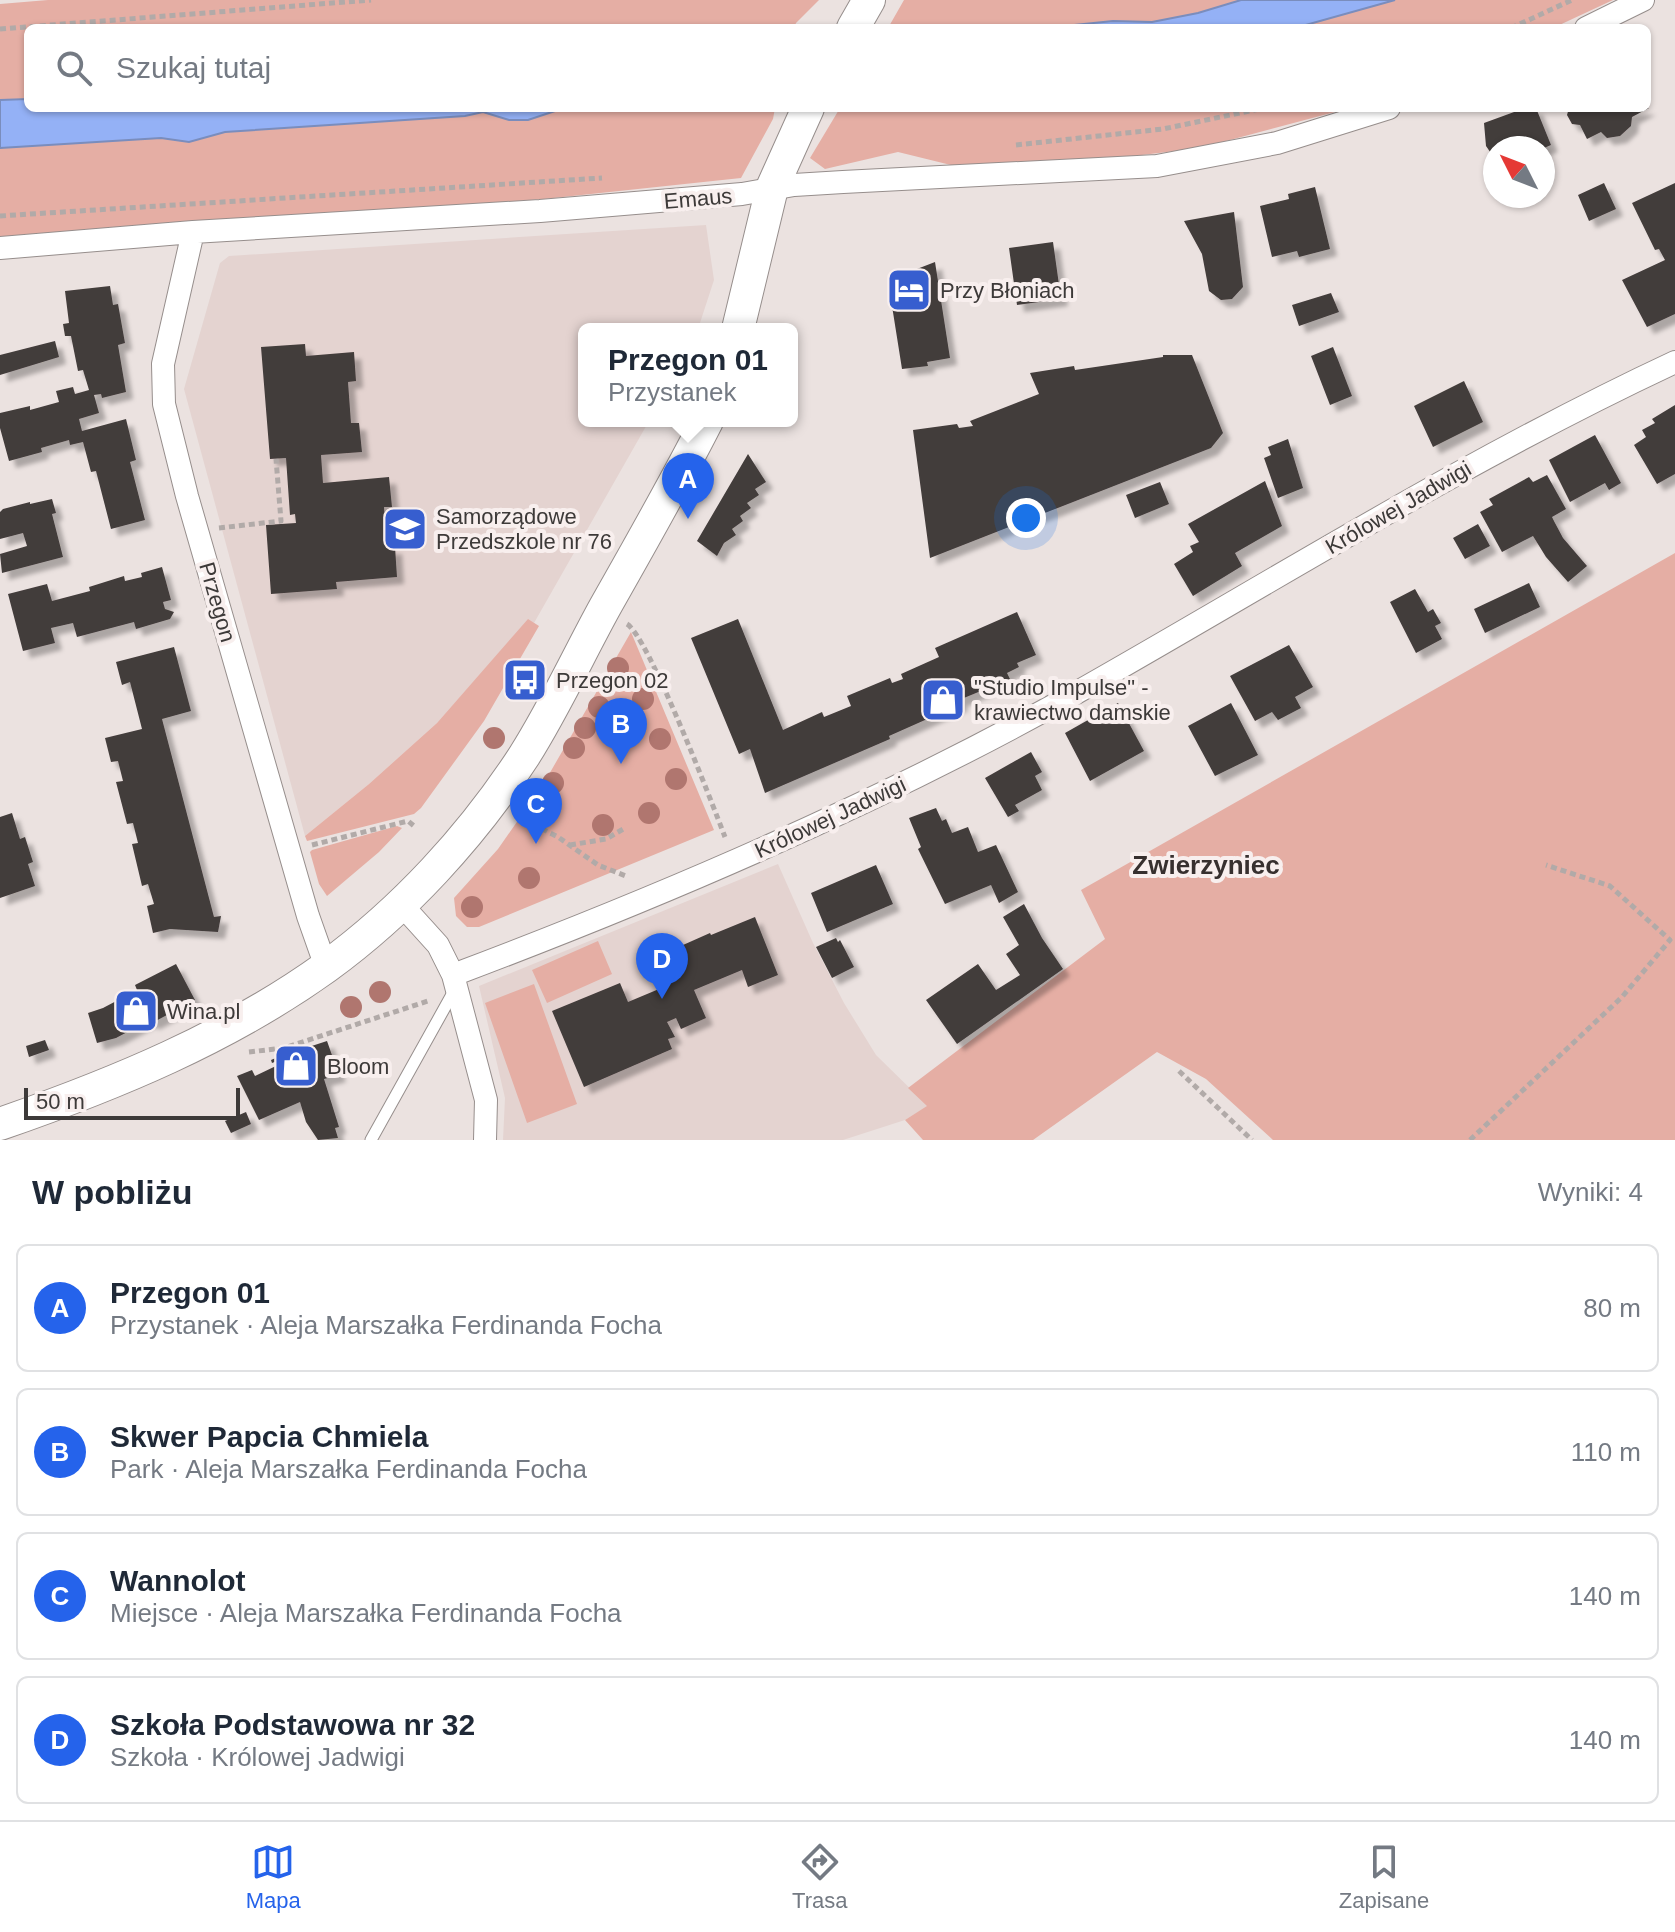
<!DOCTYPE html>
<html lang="pl">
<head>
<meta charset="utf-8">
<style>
  :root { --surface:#fff; --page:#f2f2f3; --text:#1f2937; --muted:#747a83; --line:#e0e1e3; --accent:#2563eb }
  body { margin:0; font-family:Arial,sans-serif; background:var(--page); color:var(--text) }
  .compass { position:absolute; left:1483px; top:136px; width:72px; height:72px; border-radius:50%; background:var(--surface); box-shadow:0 2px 6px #0004; rotate:312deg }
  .scale { position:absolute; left:24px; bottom:20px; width:216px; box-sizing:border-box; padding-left:8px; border:4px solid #3d3a39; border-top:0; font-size:22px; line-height:28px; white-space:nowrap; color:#3d3a39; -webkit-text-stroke:6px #f8efee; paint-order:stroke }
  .you { position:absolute; left:1026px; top:518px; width:28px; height:28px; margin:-20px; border:6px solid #fff; border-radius:50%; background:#1a73e8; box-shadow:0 0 0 12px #1a73e833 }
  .badge { display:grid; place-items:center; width:52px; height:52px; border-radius:50%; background:var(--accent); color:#fff; font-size:26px; font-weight:700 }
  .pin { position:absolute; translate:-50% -66px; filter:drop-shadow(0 2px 4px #0008) }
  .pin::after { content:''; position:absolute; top:42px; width:28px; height:24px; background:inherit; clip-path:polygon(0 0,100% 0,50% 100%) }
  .popup { position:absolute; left:578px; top:323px; width:220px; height:104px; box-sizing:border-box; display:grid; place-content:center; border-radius:12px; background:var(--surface); filter:drop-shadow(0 2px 6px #0005); font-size:26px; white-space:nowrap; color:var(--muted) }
  .popup b { font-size:30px; color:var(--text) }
  .popup::after { content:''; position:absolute; left:50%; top:100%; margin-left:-16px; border:16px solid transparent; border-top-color:var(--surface) }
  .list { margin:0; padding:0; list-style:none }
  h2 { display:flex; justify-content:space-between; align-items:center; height:104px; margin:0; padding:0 32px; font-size:34px }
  h2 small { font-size:26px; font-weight:400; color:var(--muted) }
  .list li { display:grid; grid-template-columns:52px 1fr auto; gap:24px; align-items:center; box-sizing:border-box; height:128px; margin:0 16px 16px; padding:0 16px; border:2px solid var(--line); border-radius:12px }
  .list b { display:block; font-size:30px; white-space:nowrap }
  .list p { margin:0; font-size:26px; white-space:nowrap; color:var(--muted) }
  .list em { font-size:26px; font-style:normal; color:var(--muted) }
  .icon { flex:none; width:44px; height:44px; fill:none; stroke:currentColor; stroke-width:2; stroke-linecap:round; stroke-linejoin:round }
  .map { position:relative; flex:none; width:1675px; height:1140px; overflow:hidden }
  .search { position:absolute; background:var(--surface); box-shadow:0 2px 6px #0004; left:24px; right:24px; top:24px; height:88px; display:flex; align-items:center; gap:20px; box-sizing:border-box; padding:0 28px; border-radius:12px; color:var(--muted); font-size:30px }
  .sheet { height:680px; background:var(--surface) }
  nav { display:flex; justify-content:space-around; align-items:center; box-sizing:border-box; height:112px; border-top:2px solid var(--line); background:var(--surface); font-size:22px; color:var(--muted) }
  nav a { display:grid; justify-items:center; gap:4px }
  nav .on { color:var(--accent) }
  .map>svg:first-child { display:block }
  .built { fill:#e4d3d0 }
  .green { fill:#e5aea4 }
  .water { fill:#94b1f6; stroke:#7a8dbd; stroke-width:2 }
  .building { fill:#433c3b; filter:url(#shadow) }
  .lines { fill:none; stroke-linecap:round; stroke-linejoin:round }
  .lane-casing { stroke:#968e8c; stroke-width:13 }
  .street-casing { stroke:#968e8c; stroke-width:24 }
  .secondary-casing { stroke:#968e8c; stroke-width:34 }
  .path { stroke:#b1aaa8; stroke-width:5; stroke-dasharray:6 4; stroke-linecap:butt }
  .lane { stroke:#fff; stroke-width:11 }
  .street { stroke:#fff; stroke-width:22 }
  .secondary { stroke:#fff; stroke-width:32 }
  .tree { fill:#b0766f }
  .labels { text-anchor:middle; stroke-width:8; stroke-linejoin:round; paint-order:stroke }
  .street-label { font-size:22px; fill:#3d3a39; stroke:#f8efee }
  .poi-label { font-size:22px; fill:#3d3a39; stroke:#f8efee; text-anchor:start }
  .quarter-label { font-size:26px; font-weight:bold; fill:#37302f; stroke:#f8efee }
</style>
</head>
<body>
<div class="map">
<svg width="1675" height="1140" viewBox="0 0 1675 1140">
  <defs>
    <filter id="shadow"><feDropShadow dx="7" dy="7" stdDeviation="2" flood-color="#0004"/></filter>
  </defs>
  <rect width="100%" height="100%" fill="#ebe2e0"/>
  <path class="built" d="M706 225 714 280 698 329H584V421H649L534 623 528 620 437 723 369 784 305 836 184 389 220 263 229 256Z
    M778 864 813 943 844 1003 876 1055 928 1106 905 1120 843 1140H503L505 1098 479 986Z"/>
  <path class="green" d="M48 0H819L796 23 794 28H28V99L0 100V4Z
    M904 0H1241L1198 14 1152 22 1114 21 1045 28H888Z
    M1395 0H1613L1553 28H1295Z
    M594 108H775L773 119 741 178 544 199 0 240V148L161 138 189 142 225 132 465 116 483 112 509 120H528L555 111Z
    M840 108H1350L1200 148 1117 158 959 167 898 152 825 169 810 158Z
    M1675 553V1140H1273L1206 1079 1157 1052 1033 1140H923L905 1120 927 1106 908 1088 1105 939 1081 890Z
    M528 619 539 626 484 721 421 808 414 814 307 841 305 836 369 784 437 723Z
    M631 632 714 830 479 927H467L456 916 454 898 498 849 544 783Z
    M397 826 402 828 379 852 327 896 319 884 310 852 312 850Z
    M598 941 612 974 547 1003 532 970Z
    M534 984 577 1104 527 1123 485 1003Z"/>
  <path class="water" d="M1241 0H1395L1295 28H1045L1113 21 1152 22 1198 13Z
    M28 99V108H594L555 111 528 120H509L483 112 465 116 225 132 189 142 161 138 0 148V100Z"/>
  <path class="building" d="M1525 108H1536L1551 145 1544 148H1495V159L1486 146 1484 123Z
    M1569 108H1649L1632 117 1631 126 1620 136 1607 138 1601 132 1587 139 1580 125 1572 124 1567 115Z
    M1604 183 1616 209 1589 221 1578 195Z
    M1675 183V314L1647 327 1622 280 1665 260 1659 249 1655 250 1632 203Z
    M1315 187 1330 249 1299 257 1297 251 1272 257 1260 206 1289 199 1288 194Z
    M1234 212 1243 287 1232 299 1221 300 1209 291 1202 254 1184 221Z
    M1053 242 1061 299 1017 305 1009 248Z
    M935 262 950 358 927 362 928 366 902 369 889 287 904 274Z
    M110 286 113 305 118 304 125 343 118 345 126 392 102 398 101 394 94 395 99 413 79 419 82 431 126 419 136 460 130 462 145 520 111 529 96 471 91 472 83 442 70 445 69 440 41 448 42 452 9 461 0 428V413L30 406V410L59 402 56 391 73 387 75 394 89 390 83 370 78 371 71 336H65L63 324 69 323 65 291Z
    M1331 293 1339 312 1299 326 1292 305Z
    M55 341 59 357 0 375V355Z
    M305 344 306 356 354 352 356 381 348 382 351 423H359L362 452 321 455 323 483 389 477 392 507H384L387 548 395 547 397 577 336 582 337 589 271 594 266 525 296 523 295 514 290 515 286 458 270 459 261 347Z
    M1333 347 1352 396 1330 405 1311 356Z
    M1163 355H1192L1223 433 1211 448 930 558 913 430 957 424 959 428 973 426 970 421 1039 394 1030 373 1074 366 1075 370 1163 357Z
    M1464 381 1483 422 1433 447 1414 406Z
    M1675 405V474L1657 484 1634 445 1646 437 1642 430 1655 423 1652 419Z
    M1595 435 1621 483 1609 490 1605 483 1570 502 1549 460Z
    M1288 439 1303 488 1278 498 1264 458 1271 455 1268 447Z
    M748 454 766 482 755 489 759 495 747 503 751 508 740 516 743 521 732 529 736 535 724 543 717 556 697 541Z
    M1547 475 1566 509 1552 517 1555 523 1563 538 1587 566 1568 582 1546 557 1533 536 1502 552 1480 512 1493 505 1489 499 1529 477 1533 482Z
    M1265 481 1282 526 1235 553 1242 566 1193 596 1174 564 1193 552 1190 546 1199 542 1188 524Z
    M1160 482 1169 504 1135 518 1126 495Z
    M52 499 56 513 52 514 63 557 2 573 0 554 27 546 23 533 0 539V512L3 509 30 502V504Z
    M1478 524 1490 546 1465 559 1453 538Z
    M162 567 171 600 163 602 165 609 174 612 170 619 136 629 134 622 77 637 73 623 51 628 55 643 23 651 8 594 47 584 52 601 90 591 89 587 124 576 125 581 142 577 141 573Z
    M1529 583 1540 607 1485 633 1474 609Z
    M1415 589 1428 612 1433 609 1441 623 1435 626 1442 639 1416 653 1390 602Z
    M1017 612 1036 655 1017 663 1019 667 1007 673 1010 679 959 700 961 704 889 736 890 739 765 793 750 749 739 754 691 638 738 619 783 730 822 712 824 717 851 706 847 696 890 678 892 683 903 679 901 674 939 657 935 648Z
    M1289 645 1313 687 1295 697 1301 708 1278 720 1272 712 1255 721 1230 676Z
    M174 647 191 711 162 719 214 917 221 916 218 932 170 929 153 933 147 906 154 904 148 884 142 886 132 844 138 843 133 823 127 824 116 782 123 781 118 761 111 762 105 738 142 729 130 682 122 685 116 662Z
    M1118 703 1144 751 1090 781 1065 733Z
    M1231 703 1258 755 1215 776 1188 726Z
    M1031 752 1042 772 1035 776 1042 790 1015 805 1019 811 1008 817 985 778Z
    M936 808 942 821 946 819 952 833 968 827 978 852 996 845 1018 892 999 903 991 885 945 904 918 849 921 847 909 818Z
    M12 813 20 839 25 837 33 862 28 864 35 886 0 898V817Z
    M876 865 893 904 827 932 811 893Z
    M1024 904 1042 938 1063 969 957 1044 926 1000 978 964 996 990 1020 975 1006 954 1019 945 1003 917Z
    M755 917 778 975 748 987 742 970 694 990 706 1018 681 1029 676 1018 667 1022 675 1037 668 1039 672 1049 584 1087 552 1011 620 983 628 1002 659 989 647 961 710 933 711 935Z
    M836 938 838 942 840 940 854 967 832 978 816 947Z
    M176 964 195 1000 152 1023 150 1020 116 1038 97 1043 88 1013 103 1008 137 990 135 985Z
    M45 1040 49 1050 29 1057 26 1046Z
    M327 1041 339 1075 324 1079 339 1127 335 1128 338 1138 318 1140 306 1122 300 1102 259 1120 237 1076 252 1070 255 1076 278 1065 277 1061 272 1063 271 1060 278 1057Z
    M246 1112 251 1124 231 1133 225 1121Z"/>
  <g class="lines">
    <g class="lane-casing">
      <path id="lane" d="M371 1140 454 991"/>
    </g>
    <g class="street-casing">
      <path id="street" d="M1586 28 1643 0
        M193 232 163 364 164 404 187 496 308 916 326 967
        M0 248 193 232 540 211 742 194 794 185 843 182 1157 166 1277 143 1389 108
        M400 903 438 945 453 975 486 1100 485 1140
        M453 975C663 896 871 807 1067 698 1269 584 1465 460 1675 362"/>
    </g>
    <g class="secondary-casing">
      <path id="secondary" d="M853 28 869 0
        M738 329 772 188 808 108
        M0 1124C115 1084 227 1038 326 967 403 911 472 836 524 756 554 709 578 656 605 607 640 545 675 484 707 421"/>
    </g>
    <path class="path" d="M1511 28 1572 0
      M0 29 371 0
      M1016 145 1163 129 1264 108
      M0 216 602 178
      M219 528 281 521 276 459
      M627 624C648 636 712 803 725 837
      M515 815 558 837 598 865 626 876
      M312 845 408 821 414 826
      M570 845 606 839 625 828
      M249 1052 284 1048 428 1001
      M1179 1071 1252 1140
      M1470 1140 1622 997 1670 940 1610 886 1546 865"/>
    <use href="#lane" class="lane"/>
    <use href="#street" class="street"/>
    <use href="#secondary" class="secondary"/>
  </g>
  <g class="tree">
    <circle cx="618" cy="668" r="11"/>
    <circle cx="643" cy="699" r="11"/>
    <circle cx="599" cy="707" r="11"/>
    <circle cx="585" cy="728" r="11"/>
    <circle cx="494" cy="738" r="11"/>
    <circle cx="660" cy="739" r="11"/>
    <circle cx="574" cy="748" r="11"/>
    <circle cx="676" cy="779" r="11"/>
    <circle cx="553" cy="783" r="11"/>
    <circle cx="649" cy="813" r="11"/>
    <circle cx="533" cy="815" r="11"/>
    <circle cx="603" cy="825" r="11"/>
    <circle cx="529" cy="878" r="11"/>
    <circle cx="472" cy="907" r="11"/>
    <circle cx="380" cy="992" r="11"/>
    <circle cx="351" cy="1007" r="11"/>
  </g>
  <defs>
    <g id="hotel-square" transform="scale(2.3)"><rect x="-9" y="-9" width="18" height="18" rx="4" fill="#375ecf" stroke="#f8efee"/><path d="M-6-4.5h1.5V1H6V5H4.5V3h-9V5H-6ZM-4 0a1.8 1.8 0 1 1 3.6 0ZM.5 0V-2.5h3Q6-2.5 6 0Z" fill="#fff"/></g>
    <g id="school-square" transform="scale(2.3)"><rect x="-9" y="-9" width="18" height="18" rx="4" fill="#375ecf" stroke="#f8efee"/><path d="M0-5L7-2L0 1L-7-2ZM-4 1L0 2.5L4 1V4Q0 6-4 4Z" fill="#fff"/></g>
    <g id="bus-square" transform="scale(2.3)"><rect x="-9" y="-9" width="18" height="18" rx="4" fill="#375ecf" stroke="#f8efee"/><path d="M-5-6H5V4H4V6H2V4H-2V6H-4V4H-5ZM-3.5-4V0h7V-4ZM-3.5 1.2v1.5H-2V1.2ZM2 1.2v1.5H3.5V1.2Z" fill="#fff"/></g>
    <g id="shop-square" transform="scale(2.3)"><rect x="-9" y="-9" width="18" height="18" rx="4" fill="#375ecf" stroke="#f8efee"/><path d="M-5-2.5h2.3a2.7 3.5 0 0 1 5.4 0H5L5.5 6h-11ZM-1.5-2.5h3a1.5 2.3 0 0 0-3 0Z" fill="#fff"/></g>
  </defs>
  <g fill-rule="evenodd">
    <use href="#hotel-square" x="909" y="290"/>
    <use href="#school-square" x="405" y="529"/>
    <use href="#bus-square" x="525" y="680"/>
    <use href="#shop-square" x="943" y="700"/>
    <use href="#shop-square" x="136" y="1011"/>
    <use href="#shop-square" x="296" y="1066"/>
  </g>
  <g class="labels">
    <g class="street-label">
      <text transform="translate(698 198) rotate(-5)" y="8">Emaus</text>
      <text transform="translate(1398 507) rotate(-30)" y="8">Królowej Jadwigi</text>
      <text transform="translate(218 602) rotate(74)" y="8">Przegon</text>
      <text transform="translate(830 817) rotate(-25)" y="8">Królowej Jadwigi</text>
    </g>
    <g class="poi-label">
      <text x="940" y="298">Przy Błoniach</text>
      <text x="436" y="524">Samorządowe<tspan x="436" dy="25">Przedszkole nr 76</tspan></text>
      <text x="556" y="688">Przegon 02</text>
      <text x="974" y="695">"Studio Impulse" -<tspan x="974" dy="25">krawiectwo damskie</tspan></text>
      <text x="167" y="1019">Wina.pl</text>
      <text x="327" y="1074">Bloom</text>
    </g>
    <g class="quarter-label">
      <text x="1206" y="874">Zwierzyniec</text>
    </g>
  </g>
</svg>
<svg class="compass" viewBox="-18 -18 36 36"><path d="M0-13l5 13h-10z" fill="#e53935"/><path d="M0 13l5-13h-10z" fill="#747a83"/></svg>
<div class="scale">50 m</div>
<div class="you"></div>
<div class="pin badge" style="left:688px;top:519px">A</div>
<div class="popup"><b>Przegon 01</b>Przystanek</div>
<div class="pin badge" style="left:621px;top:764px">B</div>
<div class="pin badge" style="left:536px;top:844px">C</div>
<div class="pin badge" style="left:662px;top:999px">D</div>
<div class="search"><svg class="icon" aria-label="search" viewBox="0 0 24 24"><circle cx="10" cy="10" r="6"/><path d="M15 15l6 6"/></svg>Szukaj tutaj</div>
</div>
<section class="sheet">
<h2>W pobliżu<small>Wyniki: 4</small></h2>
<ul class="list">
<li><span class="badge">A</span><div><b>Przegon 01</b><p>Przystanek · Aleja Marszałka Ferdinanda Focha</p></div><em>80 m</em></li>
<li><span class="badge">B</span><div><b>Skwer Papcia Chmiela</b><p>Park · Aleja Marszałka Ferdinanda Focha</p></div><em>110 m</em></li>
<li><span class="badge">C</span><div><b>Wannolot</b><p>Miejsce · Aleja Marszałka Ferdinanda Focha</p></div><em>140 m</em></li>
<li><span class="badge">D</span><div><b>Szkoła Podstawowa nr 32</b><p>Szkoła · Królowej Jadwigi</p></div><em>140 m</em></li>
</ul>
</section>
<nav>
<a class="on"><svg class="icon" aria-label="map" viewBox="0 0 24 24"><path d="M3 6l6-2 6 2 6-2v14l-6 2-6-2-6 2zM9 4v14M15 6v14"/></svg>Mapa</a>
<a><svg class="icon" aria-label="directions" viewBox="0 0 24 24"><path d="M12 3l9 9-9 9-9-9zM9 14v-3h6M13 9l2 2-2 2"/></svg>Trasa</a>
<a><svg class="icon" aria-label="saved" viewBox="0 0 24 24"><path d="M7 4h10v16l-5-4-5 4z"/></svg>Zapisane</a>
</nav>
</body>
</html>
